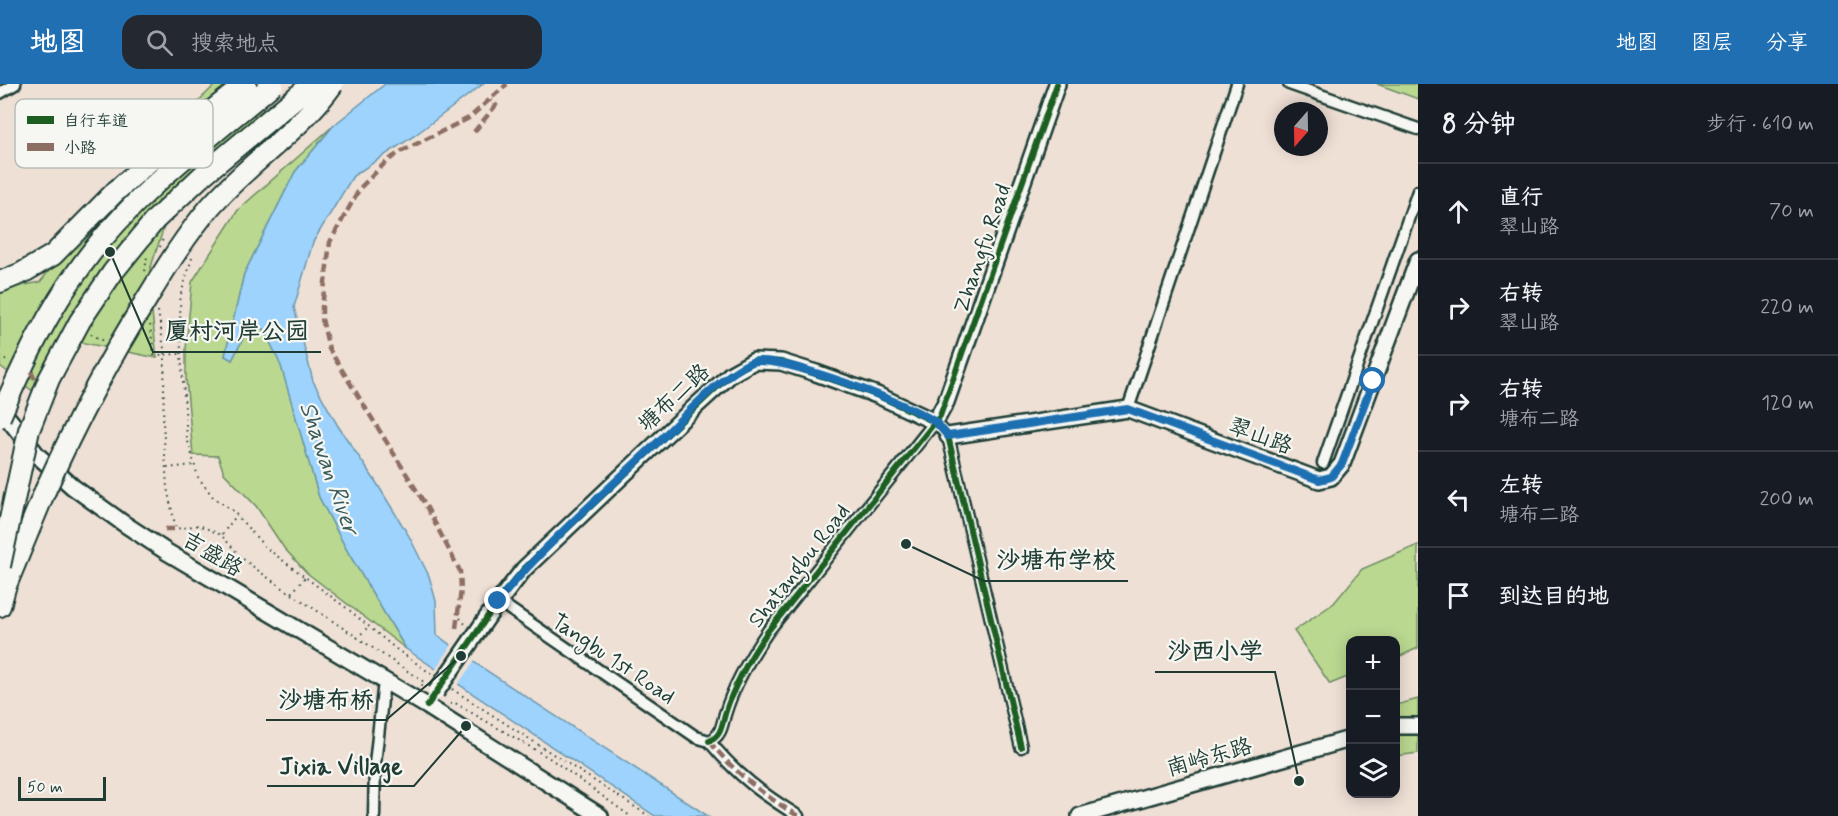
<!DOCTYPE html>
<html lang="zh">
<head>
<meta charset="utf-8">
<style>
  :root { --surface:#171b24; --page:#242831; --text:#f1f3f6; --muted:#9ea1a6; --line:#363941; --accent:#1f6fb2 }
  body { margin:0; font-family:Mynerve,"LXGW WenKai TC",sans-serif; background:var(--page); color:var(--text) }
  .controls { position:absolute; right:18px; bottom:18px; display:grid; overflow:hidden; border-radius:12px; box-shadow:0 3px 15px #0003 }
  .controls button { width:54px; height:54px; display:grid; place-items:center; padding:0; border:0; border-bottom:2px solid var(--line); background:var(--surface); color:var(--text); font:30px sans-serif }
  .compass { position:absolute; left:1274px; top:18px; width:54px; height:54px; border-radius:50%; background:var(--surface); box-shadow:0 3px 15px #0003; rotate:200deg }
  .scale { position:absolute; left:18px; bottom:15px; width:88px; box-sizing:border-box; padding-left:6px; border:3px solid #1f3d34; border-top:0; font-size:16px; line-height:21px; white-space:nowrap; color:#1f3d34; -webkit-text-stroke:4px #f6f6f2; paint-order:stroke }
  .stop { position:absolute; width:18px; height:18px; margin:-14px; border:4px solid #1f6fb2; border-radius:50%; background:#fff }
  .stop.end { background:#1f6fb2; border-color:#fff; box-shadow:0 2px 6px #0008 }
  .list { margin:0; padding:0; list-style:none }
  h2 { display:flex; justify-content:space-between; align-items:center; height:78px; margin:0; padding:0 24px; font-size:26px }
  h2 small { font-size:20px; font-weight:400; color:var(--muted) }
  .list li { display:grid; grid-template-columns:39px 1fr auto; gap:18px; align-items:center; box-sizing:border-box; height:96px; padding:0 24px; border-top:2px solid var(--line) }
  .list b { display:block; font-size:22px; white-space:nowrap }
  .list p { margin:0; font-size:20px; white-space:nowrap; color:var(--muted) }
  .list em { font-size:20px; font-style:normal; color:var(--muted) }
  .icon { flex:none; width:33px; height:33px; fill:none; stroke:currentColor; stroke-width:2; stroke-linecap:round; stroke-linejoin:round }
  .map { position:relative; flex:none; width:1418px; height:732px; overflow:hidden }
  header { display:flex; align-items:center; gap:36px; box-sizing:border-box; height:84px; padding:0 30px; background:var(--accent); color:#fff }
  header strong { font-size:28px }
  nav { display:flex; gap:33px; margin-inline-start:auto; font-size:21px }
  .search { width:420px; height:54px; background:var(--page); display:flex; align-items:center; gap:15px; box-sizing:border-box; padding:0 21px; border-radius:18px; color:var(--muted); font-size:22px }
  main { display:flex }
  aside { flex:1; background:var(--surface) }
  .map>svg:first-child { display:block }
  .green { fill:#bad890; stroke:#6c8a62; stroke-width:1.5 }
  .water { fill:#9dd3fc; stroke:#6b97ac; stroke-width:1.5 }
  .pier { fill:#efe0d6 }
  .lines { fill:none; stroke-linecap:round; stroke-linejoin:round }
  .street-casing { stroke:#1f3d34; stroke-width:15 }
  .secondary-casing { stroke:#1f3d34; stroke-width:20 }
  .highway-casing { stroke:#1f3d34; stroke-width:24 }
  .path { stroke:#1f3d34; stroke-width:2; stroke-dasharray:1.5 4.5; stroke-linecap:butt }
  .street { stroke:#f6f6f2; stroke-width:10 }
  .secondary { stroke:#f6f6f2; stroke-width:15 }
  .highway { stroke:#f6f6f2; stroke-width:20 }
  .secondary-bridge-casing { stroke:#1f3d34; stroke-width:20; stroke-linecap:butt }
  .highway-bridge-casing { stroke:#1f3d34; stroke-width:24; stroke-linecap:butt }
  .secondary-bridge { stroke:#f6f6f2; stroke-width:15 }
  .highway-bridge { stroke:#f6f6f2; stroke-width:20 }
  .quiet { stroke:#8d6e63; stroke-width:4.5; stroke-dasharray:9 4.5; stroke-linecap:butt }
  .cycleway-casing { stroke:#f6f6f2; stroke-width:10 }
  .cycleway { stroke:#1b5e20; stroke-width:6 }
  .route { stroke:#1f6fb2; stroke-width:8 }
  .labels { text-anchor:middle; stroke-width:4.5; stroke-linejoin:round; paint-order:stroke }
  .street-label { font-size:22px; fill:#1f3d34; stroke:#f6f6f2 }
  .water-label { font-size:24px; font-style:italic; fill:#385b5c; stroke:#f6f6f2 }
  .key { fill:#f6f6f2; stroke:#b6beb9; stroke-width:1.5 }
  .key-label { font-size:16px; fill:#1f3d34 }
  .leader { fill:none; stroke:#1f3d34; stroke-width:2 }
  .callout-dot { fill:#1f3d34; stroke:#f6f6f2; stroke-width:2 }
  .callout-label { font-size:24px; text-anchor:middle; font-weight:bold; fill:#1f3d34; stroke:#f6f6f2; stroke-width:4.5; stroke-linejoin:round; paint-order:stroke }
</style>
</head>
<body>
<header>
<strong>地图</strong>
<div class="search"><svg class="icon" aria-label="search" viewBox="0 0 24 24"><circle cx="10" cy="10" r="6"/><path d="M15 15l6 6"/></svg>搜索地点</div>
<nav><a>地图</a><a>图层</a><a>分享</a></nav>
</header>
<main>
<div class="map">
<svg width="1418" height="732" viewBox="0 0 1418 732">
  <rect width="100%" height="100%" fill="#efe0d6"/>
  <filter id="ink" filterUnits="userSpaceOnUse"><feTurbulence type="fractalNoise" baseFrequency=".0167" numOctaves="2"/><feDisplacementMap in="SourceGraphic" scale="12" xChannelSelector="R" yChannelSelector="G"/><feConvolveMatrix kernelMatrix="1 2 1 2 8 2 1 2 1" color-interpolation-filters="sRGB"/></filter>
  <g filter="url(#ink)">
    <path class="green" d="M216 0H242L267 30 187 97 164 143 148 192 157 274 80 258 39 312 0 282V206L40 198 143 71Z
      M1377 0H1418V15Z
      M334 41 295 88 244 190 225 272 232 276 249 243 264 245 281 281 319 413 349 470 406 565 307 489 284 464 256 422 224 389 218 372 193 371 186 295V265L192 198 238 126Z
      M1418 461V564L1396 574V556H1350V592L1330 600 1294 547 1334 519 1362 485Z
      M1418 615V669L1396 672V621Z"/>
    <path class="water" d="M385 0H483L414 52 353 92 313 158 294 223 313 297 338 342 376 398 409 452 429 492 436 517 437 551 481 583 708 732H655L406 565 349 470 319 413 281 282 264 245 249 243 232 276 225 272 244 190 295 88 334 41Z"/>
    <path class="pier" d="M453 559 476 575 456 603 434 588Z"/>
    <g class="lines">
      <g class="street-casing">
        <path id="street" d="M1289 0 1418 45
          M0 9 15 0
          M1128 325 1237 0
          M1323 379 1418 107
          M498 517 696 653 709 657
          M709 657C721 653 722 641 725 630 734 600 750 573 768 547L935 338 948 352 1021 663
          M709 657C737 691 761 709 798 732
          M374 732 375 680 384 597"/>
      </g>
      <g class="secondary-casing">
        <path id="secondary" d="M0 324 37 371 73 403 123 439 167 468 427 622 600 732
          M948 352 1128 325 1319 396 1331 393 1342 380 1418 176
          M493 525 524 485 697 321 731 290 754 277 781 278 816 289 877 311 935 338 946 318 1057 0
          M1396 642H1418
          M1080 732 1350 655"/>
      </g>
      <g class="highway-casing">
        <path id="highway" d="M0 198 22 189 53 171 116 107
          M0 522 5 504 45 407"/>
      </g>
      <path class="path" d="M160 163 164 152
        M192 174 180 213 181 270 187 354 198 393 213 413 233 427 265 463 349 526 396 565 433 591
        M145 187 147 172
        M158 227 165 271 163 338 167 404 176 445 199 441 221 451 243 475 271 496 424 598 421 604
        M150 241 154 271 181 270
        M91 250 104 257
        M0 272 7 277
        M167 384 194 381
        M222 450 237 431
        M292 509 305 493
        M460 534 466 541
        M357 554 369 542
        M452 605 649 732
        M450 620 455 619 551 675 630 732"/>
      <use href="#street" class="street"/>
      <use href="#secondary" class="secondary"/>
      <use href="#highway" class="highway"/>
      <g class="secondary-bridge-casing">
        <path id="secondary-bridge" d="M436 608 493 525"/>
      </g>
      <g class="highway-bridge-casing">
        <path id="highway-bridge" d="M116 107 163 65 246 0
          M0 333C23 280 47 228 82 181 133 110 207 56 273 0
          M45 407C75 340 109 275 148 213 167 182 186 151 210 123 248 79 299 48 333 0
          M0 482 29 346 49 295 80 237 113 188 155 136 204 90 312 0"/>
      </g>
      <use href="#secondary-bridge" class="secondary-bridge"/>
      <use href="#highway-bridge" class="highway-bridge"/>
      <path class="quiet" d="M474 48 496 21 491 16
        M31 288 35 295
        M165 445H176
        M456 544 461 506 460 487 425 420 329 265 322 235V223L330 158 360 104 386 78 400 68 469 34 507 0
        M709 657C737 691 761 709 798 732"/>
      <g class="cycleway-casing">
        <path id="cycleway" d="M427 622 498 517 524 485 731 290 754 277 781 278 877 311 935 338 948 352 1021 663
          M709 657C721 653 722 641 725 630 734 600 750 573 768 547L940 332 1057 0"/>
      </g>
      <use href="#cycleway" class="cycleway"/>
    </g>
  </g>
  <g class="lines" filter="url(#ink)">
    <path class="route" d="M498 517C546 459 604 409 659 357 684 333 721 291 752 278 776 269 913 321 935 338 940 342 944 348 948 352L1128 325 1319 396 1331 393 1342 380 1373 297"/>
  </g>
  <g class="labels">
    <g class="street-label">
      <text transform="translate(981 164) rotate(-71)" y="8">Zhangfu Road</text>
      <text transform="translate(673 313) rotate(-43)" y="8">塘布二路</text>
      <text transform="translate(1261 351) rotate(20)" y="8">翠山路</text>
      <text transform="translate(213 469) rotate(31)" y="8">吉盛路</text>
      <text transform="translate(798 481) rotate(-52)" y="8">Shatangbu Road</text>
      <text transform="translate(614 574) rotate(34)" y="8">Tangbu 1st Road</text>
      <text transform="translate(1209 672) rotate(-16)" y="8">南岭东路</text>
    </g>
    <g class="water-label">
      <text transform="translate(330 384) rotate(71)" y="8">Shawan River</text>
    </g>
  </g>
  <rect x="15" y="15" width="198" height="69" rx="9" class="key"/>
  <rect x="27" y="32" width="27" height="8" fill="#1b5e20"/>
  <rect x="27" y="59" width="27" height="8" fill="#8d6e63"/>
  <g class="key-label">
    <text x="64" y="42">自行车道</text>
    <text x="64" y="69">小路</text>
  </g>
  <path class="leader" d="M110 168L153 268H321M906 460L984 497H1128M1299 697L1275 588H1155M461 572L386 636H266M466 642L414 702H267"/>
  <g class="callout-dot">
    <circle cx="110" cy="168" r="6"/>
    <circle cx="906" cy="460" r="6"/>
    <circle cx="1299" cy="697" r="6"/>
    <circle cx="461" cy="572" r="6"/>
    <circle cx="466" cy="642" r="6"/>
  </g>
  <g class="callout-label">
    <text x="237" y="255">厦村河岸公园</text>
    <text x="1056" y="484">沙塘布学校</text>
    <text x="1215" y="575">沙西小学</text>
    <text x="326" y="624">沙塘布桥</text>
    <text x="341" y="690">Jixia Village</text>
  </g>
</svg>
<div class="controls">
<button>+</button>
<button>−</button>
<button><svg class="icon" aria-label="layers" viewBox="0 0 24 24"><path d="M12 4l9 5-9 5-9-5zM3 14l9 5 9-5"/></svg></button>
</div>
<svg class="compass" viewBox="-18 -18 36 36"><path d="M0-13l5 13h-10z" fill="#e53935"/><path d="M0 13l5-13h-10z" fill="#9ea1a6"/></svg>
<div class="scale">50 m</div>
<div class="stop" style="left:1373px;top:297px"></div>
<div class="stop end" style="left:498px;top:517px"></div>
</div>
<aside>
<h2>8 分钟<small>步行 · 610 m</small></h2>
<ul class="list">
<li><svg class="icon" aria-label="ahead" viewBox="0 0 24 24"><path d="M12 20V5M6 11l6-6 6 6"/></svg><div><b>直行</b><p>翠山路</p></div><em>70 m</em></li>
<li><svg class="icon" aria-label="right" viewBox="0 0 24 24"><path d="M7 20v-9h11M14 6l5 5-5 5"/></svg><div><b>右转</b><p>翠山路</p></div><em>220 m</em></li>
<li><svg class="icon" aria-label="right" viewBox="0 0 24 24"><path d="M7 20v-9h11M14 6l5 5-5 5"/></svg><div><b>右转</b><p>塘布二路</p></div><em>120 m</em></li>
<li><svg class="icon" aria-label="left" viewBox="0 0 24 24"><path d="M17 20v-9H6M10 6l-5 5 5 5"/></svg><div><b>左转</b><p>塘布二路</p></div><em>200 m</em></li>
<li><svg class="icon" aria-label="arrive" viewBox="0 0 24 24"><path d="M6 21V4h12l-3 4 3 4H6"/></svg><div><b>到达目的地</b></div></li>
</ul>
</aside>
</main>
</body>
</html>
